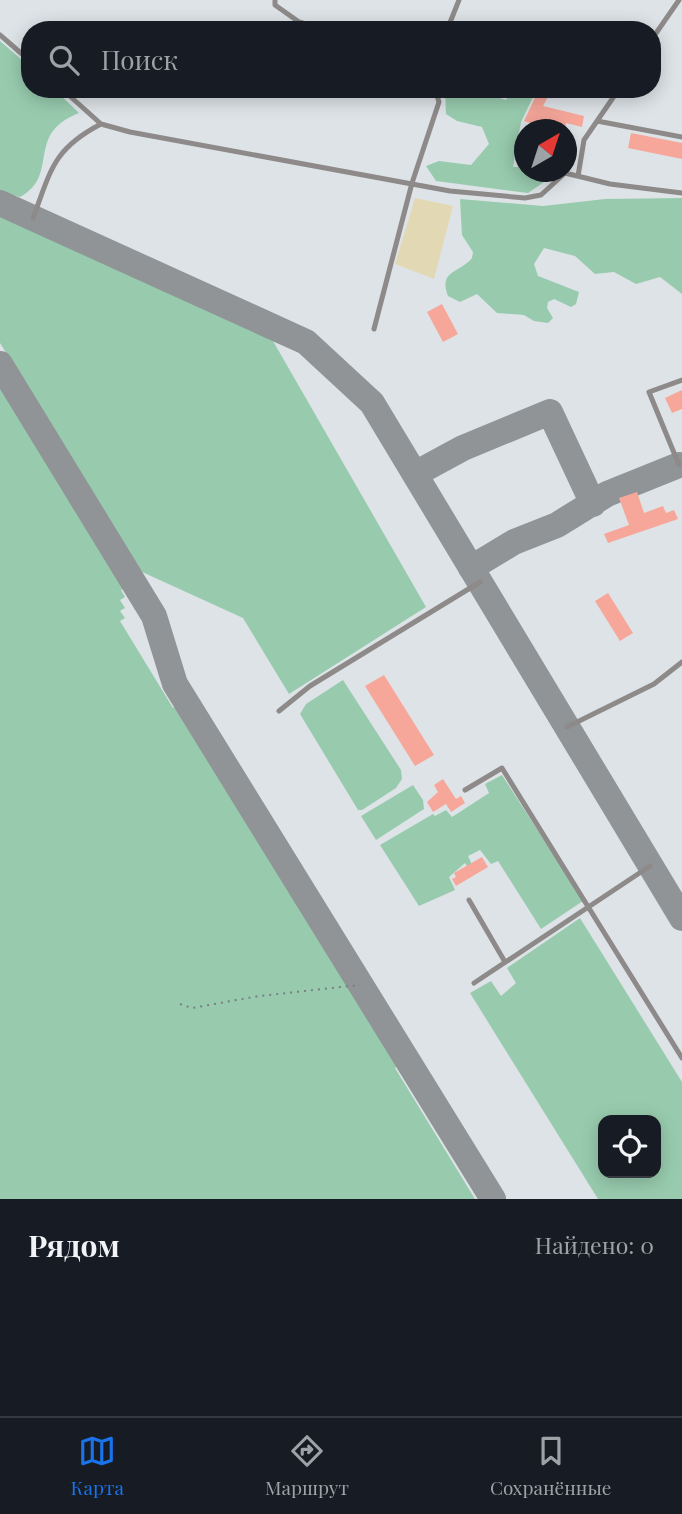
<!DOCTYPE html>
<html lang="ru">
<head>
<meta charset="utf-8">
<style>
  :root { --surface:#171b24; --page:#242831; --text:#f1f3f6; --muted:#9ea1a6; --line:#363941; --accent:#1a73e8 }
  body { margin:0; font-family:"Playfair Display",serif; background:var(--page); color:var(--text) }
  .controls { position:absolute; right:21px; bottom:21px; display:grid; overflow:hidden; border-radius:14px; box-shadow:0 4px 18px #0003 }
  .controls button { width:63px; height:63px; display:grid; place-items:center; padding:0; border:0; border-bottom:2px solid var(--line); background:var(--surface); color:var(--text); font:35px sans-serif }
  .compass { position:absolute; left:514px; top:119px; width:63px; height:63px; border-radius:50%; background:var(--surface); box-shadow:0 4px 18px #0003; rotate:39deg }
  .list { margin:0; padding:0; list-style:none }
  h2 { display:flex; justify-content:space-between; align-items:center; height:91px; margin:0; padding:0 28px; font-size:30px }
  h2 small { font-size:23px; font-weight:400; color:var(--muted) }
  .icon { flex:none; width:38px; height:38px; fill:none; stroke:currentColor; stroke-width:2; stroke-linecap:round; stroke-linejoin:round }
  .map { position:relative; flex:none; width:682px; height:1199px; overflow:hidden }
  .search { position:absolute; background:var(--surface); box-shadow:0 4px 18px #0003; left:21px; right:21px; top:21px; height:77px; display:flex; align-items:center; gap:18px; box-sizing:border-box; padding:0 24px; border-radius:28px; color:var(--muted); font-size:26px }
  .sheet { height:217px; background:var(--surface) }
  nav { display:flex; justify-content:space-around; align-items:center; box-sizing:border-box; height:98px; border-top:2px solid var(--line); background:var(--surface); font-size:19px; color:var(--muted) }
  nav a { display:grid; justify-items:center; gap:4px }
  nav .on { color:var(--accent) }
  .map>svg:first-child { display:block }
  .green { fill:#98cbae; fill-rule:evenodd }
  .sand { fill:#e2d9b4 }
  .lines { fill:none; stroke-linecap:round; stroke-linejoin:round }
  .taxiway { stroke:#909496; stroke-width:26 }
  .building { fill:#f6a79a }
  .path { stroke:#7a7e80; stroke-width:2; stroke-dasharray:2 5; stroke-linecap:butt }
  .service { stroke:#8d8a89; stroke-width:5 }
</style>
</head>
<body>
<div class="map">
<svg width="682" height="1199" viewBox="0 0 682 1199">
  <rect width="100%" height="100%" fill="#dee3e7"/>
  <path class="green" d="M0 41 30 67V89H54L79 113C24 134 61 175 20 197L0 191Z
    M445 89H472L506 100 512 89H537L521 122 513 167H524V172L557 173 528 193 436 181 426 166 439 161 471 165 489 144 482 127 457 121 446 114Z
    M682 198V294L660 277 636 284 614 272 595 274 575 256 544 248 534 264 538 276 579 292 576 304 571 307 554 299 548 302 547 308 553 318 548 323 534 321 524 315 497 313 477 294 460 302 448 296C438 270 460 273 472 258L473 252 462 235 460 199 543 206 605 199Z
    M0 213 273 341 426 607 289 694 243 618 140 571 0 343Z
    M0 383 125 588 121 590 125 597 120 600 125 608 120 611 125 618 120 621 173 708 180 704 400 1064 395 1068 475 1199H0Z
    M343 680 401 770 402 779 396 788 362 810H358L300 714 306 704Z
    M502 775 583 901 541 929 498 861 491 864 480 850 468 856 476 873 472 874 465 863 449 877 455 890 419 906 380 845 433 814 435 816 446 810 452 817 489 793 485 784Z
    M413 785 423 800 424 809 376 840 361 816Z
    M580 918 682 1082V1199H598L470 993 491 981 501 996 516 983 507 968ZM603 1120H656V1173H603Z"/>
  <path class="sand" d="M415 198 453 206 434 279 395 264Z"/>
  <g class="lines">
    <path class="taxiway" d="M0 203 306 342 372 403 682 918
      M0 364 154 616 175 684 493 1199
      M415 474 463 448 550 412 593 504
      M471 568 514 542 557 525 607 494 679 465"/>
  </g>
  <path class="building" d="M539 89H552L543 106 584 116 582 127 566 123 565 130H553L524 121Z
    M631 133 682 143V159L628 148Z
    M442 304 458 334 443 342 427 312Z
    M682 390V409L672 413 665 398Z
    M637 492 644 513 663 506 666 513 674 510 678 519 608 543 604 534 629 525 619 498Z
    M608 593 633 633 620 641 595 601Z
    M384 675 434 755 415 766 365 686Z
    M443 779 456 799 461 796 465 803 451 812 446 804 433 812 427 802 438 792 434 785Z
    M482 857 488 867 456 886 452 879 456 877 454 873Z"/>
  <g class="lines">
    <path class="path" d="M180 1004 192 1008 259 996 360 985"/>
    <path class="service" d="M275 0V5L299 22 327 30
      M447 30 459 0
      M0 35 30 61
      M652 39 679 0
      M62 89 101 124 130 132 450 191 525 198 541 195 565 173 610 184 682 193
      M597 121 682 137
      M578 176 584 140 619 89
      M33 218C51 170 53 149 101 124
      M374 329 412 183 439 102 435 89
      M679 465 649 392 682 380
      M279 711 310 686 480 582
      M567 727 654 684 682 662
      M465 790 502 768 682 1058
      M469 900 505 962
      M474 983 650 866"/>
  </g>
</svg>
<div class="controls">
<button><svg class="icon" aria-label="locate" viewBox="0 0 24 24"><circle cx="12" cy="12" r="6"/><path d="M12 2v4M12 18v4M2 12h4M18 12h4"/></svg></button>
</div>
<svg class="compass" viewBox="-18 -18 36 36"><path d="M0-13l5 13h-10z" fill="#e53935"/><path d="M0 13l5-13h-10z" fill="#9ea1a6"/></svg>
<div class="search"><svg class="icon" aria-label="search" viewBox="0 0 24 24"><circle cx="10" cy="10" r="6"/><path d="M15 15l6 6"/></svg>Поиск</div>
</div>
<section class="sheet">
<h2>Рядом<small>Найдено: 0</small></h2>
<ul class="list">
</ul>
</section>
<nav>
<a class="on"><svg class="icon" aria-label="map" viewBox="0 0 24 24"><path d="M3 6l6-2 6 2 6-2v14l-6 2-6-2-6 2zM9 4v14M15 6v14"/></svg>Карта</a>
<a><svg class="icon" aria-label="directions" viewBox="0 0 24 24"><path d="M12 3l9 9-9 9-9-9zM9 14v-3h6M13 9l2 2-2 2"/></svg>Маршрут</a>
<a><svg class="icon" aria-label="saved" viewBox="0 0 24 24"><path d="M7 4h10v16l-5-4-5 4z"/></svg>Сохранённые</a>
</nav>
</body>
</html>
